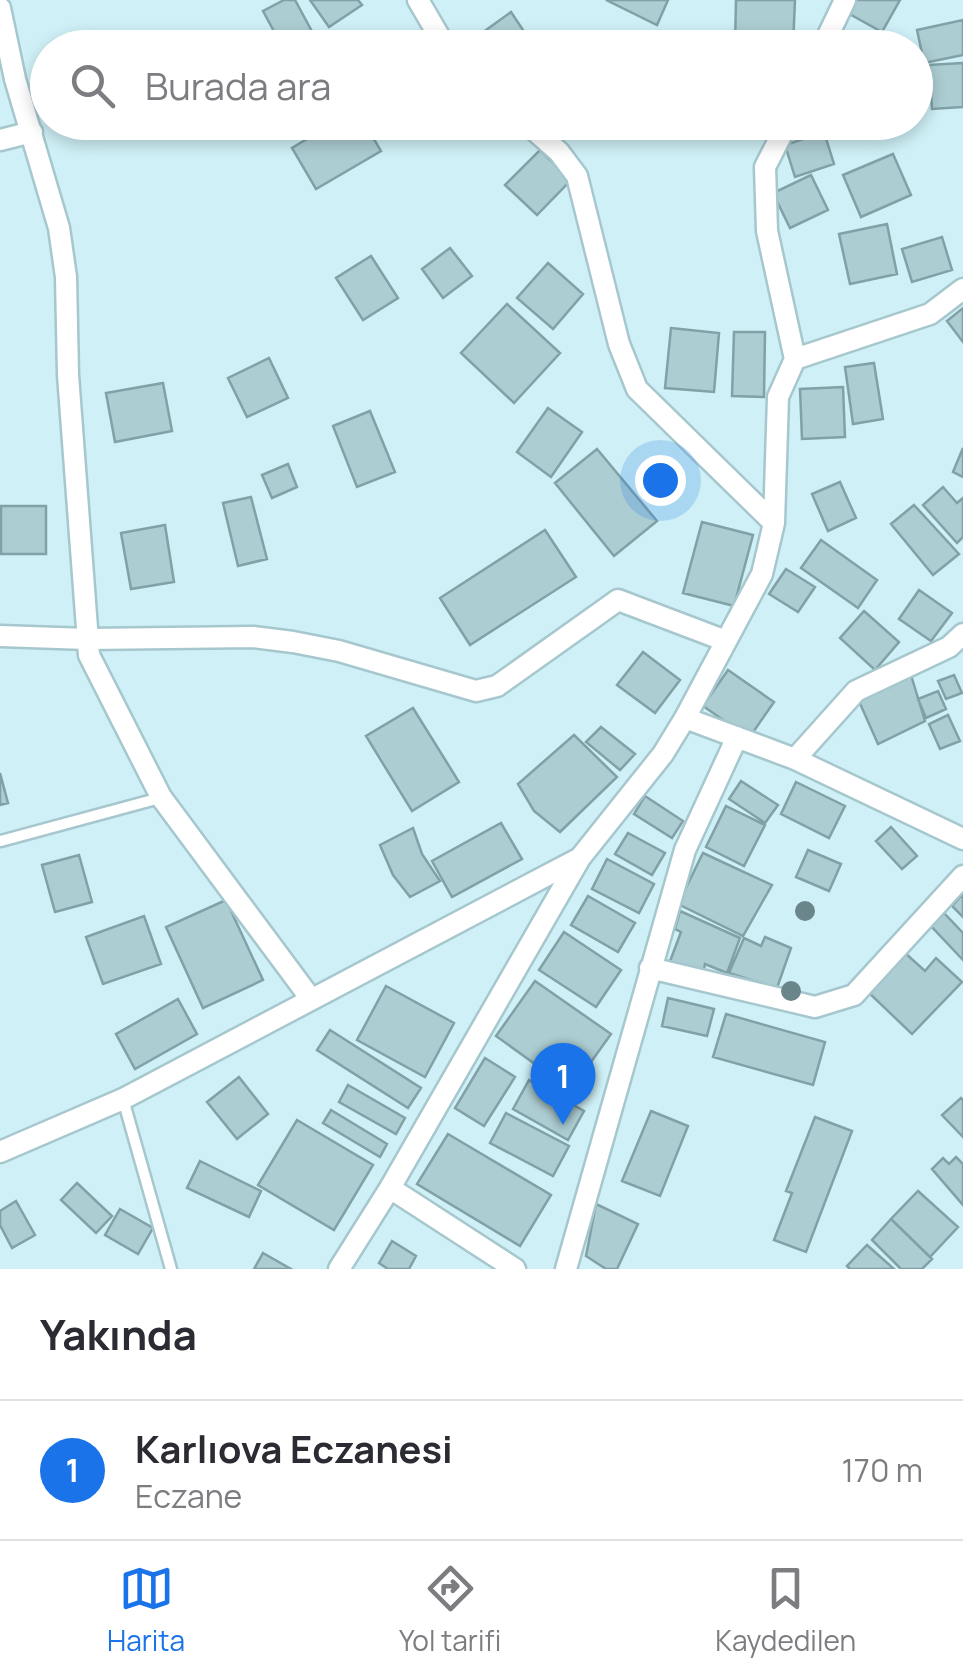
<!DOCTYPE html>
<html lang="tr">
<head>
<meta charset="utf-8">
<style>
  :root { --surface:#fff; --page:#f2f2f3; --text:#2b2b33; --muted:#7c7c81; --line:#e1e1e2; --accent:#1a73e8 }
  body { margin:0; font-family:Manrope,sans-serif; background:var(--page); color:var(--text) }
  .you { position:absolute; left:660px; top:480px; width:35px; height:35px; margin:-25px; border:8px solid #fff; border-radius:50%; background:#1a73e8; box-shadow:0 0 0 15px #1a73e833 }
  .badge { display:grid; place-items:center; width:65px; height:65px; border-radius:50%; background:var(--accent); color:#fff; font-size:32px; font-weight:700 }
  .pin { position:absolute; translate:-50% -82px; filter:drop-shadow(0 2px 5px #0008) }
  .pin::after { content:''; position:absolute; top:52px; width:35px; height:30px; background:inherit; clip-path:polygon(0 0,100% 0,50% 100%) }
  .list { margin:0; padding:0; list-style:none }
  h2 { display:flex; justify-content:space-between; align-items:center; height:130px; margin:0; padding:0 40px; font-size:42px }
  h2 small { font-size:32px; font-weight:400; color:var(--muted) }
  .list li { display:grid; grid-template-columns:65px 1fr auto; gap:30px; align-items:center; box-sizing:border-box; height:140px; padding:0 40px; border-top:2px solid var(--line) }
  .list b { display:block; font-size:38px; white-space:nowrap }
  .list p { margin:0; font-size:32px; white-space:nowrap; color:var(--muted) }
  .list em { font-size:32px; font-style:normal; color:var(--muted) }
  .icon { flex:none; width:55px; height:55px; fill:none; stroke:currentColor; stroke-width:2; stroke-linecap:round; stroke-linejoin:round }
  .map { position:relative; flex:none; width:963px; height:1269px; overflow:hidden }
  .search { position:absolute; background:var(--surface); box-shadow:0 5px 15px #0003; left:30px; right:30px; top:30px; height:110px; display:flex; align-items:center; gap:25px; box-sizing:border-box; padding:0 35px; border-radius:55px; color:var(--muted); font-size:38px }
  .sheet { height:270px; background:var(--surface) }
  nav { display:flex; justify-content:space-around; align-items:center; box-sizing:border-box; height:140px; border-top:2px solid var(--line); background:var(--surface); font-size:28px; color:var(--muted) }
  nav a { display:grid; justify-items:center; gap:5px }
  nav .on { color:var(--accent) }
  .map>svg:first-child { display:block }
  .building { fill:#accdd2; stroke:#81a1a7; stroke-width:2.5 }
  .lines { fill:none; stroke-linecap:round; stroke-linejoin:round }
  .service-casing { stroke:#a6c7cd; stroke-width:15 }
  .minor-casing { stroke:#a6c7cd; stroke-width:25 }
  .service { stroke:#fff; stroke-width:10 }
  .minor { stroke:#fff; stroke-width:20 }
  .tree { fill:#6a868b }
</style>
</head>
<body>
<div class="map">
<svg width="963" height="1269" viewBox="0 0 963 1269">
  <rect width="100%" height="100%" fill="#cef0f6"/>
  <path class="building" d="M284 0H295L315 37 295 48H283L263 11Z
    M310 0H358L362 5 329 27Z
    M606 0H668L657 25Z
    M736 0H795L793 46 735 45Z
    M853 0H900L882 32 846 12Z
    M511 12 535 48H498L486 30Z
    M963 20V55L924 63 917 30Z
    M963 63V107L932 109 929 65Z
    M335 122H364L381 151 316 189 292 148Z
    M410 122H435L416 134Z
    M824 132 834 164 795 177 785 145Z
    M540 150 571 180 537 215 505 185Z
    M893 154 911 195 861 217 843 175Z
    M811 175 828 210 790 228 773 193Z
    M887 224 897 274 850 284 839 234Z
    M942 237 952 270 912 282 902 249Z
    M450 248 472 276 443 298 422 269Z
    M371 256 398 298 363 320 336 278Z
    M548 263 583 294 553 329 517 298Z
    M507 304 560 353 514 403 461 353Z
    M963 308V342L947 321Z
    M671 328 719 333 714 392 665 388Z
    M734 332H765L764 397 732 396Z
    M269 358 288 398 247 417 228 378Z
    M874 363 883 419 853 424 845 367Z
    M163 383 172 431 115 442 106 393Z
    M843 387 845 437 802 439 800 389Z
    M548 408 582 432 551 477 517 452Z
    M370 411 395 472 357 487 333 426Z
    M963 448V477L953 472Z
    M597 449 657 521 614 556 555 483Z
    M288 464 297 487 272 498 262 475Z
    M840 482 856 518 828 531 812 494Z
    M943 487 957 503 963 498V537L957 543 923 505Z
    M251 497 267 559 238 566 223 503Z
    M914 505 959 554 933 575 891 524Z
    M1 506H46V554H1Z
    M702 522 753 535 734 606 683 593Z
    M165 525 174 582 131 589 121 533Z
    M545 530 576 577 470 645 440 598Z
    M821 540 877 580 858 608 801 568Z
    M786 569 815 587 798 612 769 594Z
    M919 590 952 613 931 641 899 619Z
    M864 611 899 642 875 670 840 638Z
    M643 652 680 680 655 713 617 685Z
    M728 670 774 702 749 738 703 706Z
    M911 675 925 721 878 744 858 699Z
    M954 675 962 693 946 699 938 681Z
    M938 691 946 709 926 718 918 699Z
    M413 708 459 782 412 811 366 736Z
    M948 715 960 741 940 749 929 724Z
    M601 727 635 754 620 770 586 742Z
    M574 735 617 777 560 832 534 811 518 784Z
    M0 773 8 803 0 805Z
    M741 781 778 805 765 823 729 799Z
    M796 782 845 806 829 838 781 814Z
    M645 796 683 821 672 838 634 814Z
    M726 806 765 825 744 866 706 847Z
    M501 823 522 859 452 897 432 861Z
    M891 827 917 856 902 869 876 841Z
    M413 828 422 854 440 881 410 897 393 875 380 845Z
    M628 833 665 853 652 875 615 854Z
    M808 850 841 864 829 891 796 877Z
    M703 853 772 885 743 936 678 904Z
    M79 855 92 902 55 912 42 865Z
    M607 859 654 884 639 913 592 889Z
    M963 894V917L952 906Z
    M588 896 635 923 618 952 571 925Z
    M226 900 263 980 203 1008 166 927Z
    M680 911 740 938 727 973 705 964 703 974 669 964 681 932 675 929Z
    M944 913 963 933V960L930 925Z
    M144 916 161 964 103 984 86 937Z
    M564 932 621 970 596 1007 539 970Z
    M765 937 791 948 777 988 729 973 744 938 761 946Z
    M904 952 925 971 936 958 962 982 912 1034 867 991Z
    M535 981 611 1034 571 1090 496 1036Z
    M386 986 454 1023 425 1077 357 1040Z
    M668 998 714 1009 707 1036 662 1026Z
    M178 999 197 1034 135 1069 116 1034Z
    M726 1014 825 1042 813 1085 713 1057Z
    M330 1030 421 1088 408 1108 317 1050Z
    M485 1058 515 1077 484 1126 455 1108Z
    M239 1077 268 1114 237 1139 207 1102Z
    M529 1080 584 1111 568 1140 513 1109Z
    M348 1085 405 1118 396 1134 339 1102Z
    M961 1098 963 1100V1137L942 1115Z
    M331 1110 387 1144 380 1157 323 1123Z
    M651 1111 688 1126 660 1196 622 1181Z
    M506 1113 569 1146 553 1176 490 1143Z
    M815 1117 852 1131 806 1252 774 1240 792 1193 786 1191Z
    M297 1120 373 1165 334 1230 258 1185Z
    M448 1134 551 1195 520 1246 417 1184Z
    M956 1157 963 1164V1205L932 1169 943 1158 949 1164Z
    M200 1161 261 1191 249 1217 187 1188Z
    M77 1183 112 1216 96 1233 61 1200Z
    M918 1191 958 1227 930 1257 891 1219Z
    M16 1201 35 1235 12 1248 0 1225V1211Z
    M596 1204 638 1224 617 1269H606L586 1256Z
    M120 1209 153 1228 138 1254 105 1235Z
    M891 1219 932 1259 922 1269H901L872 1240Z
    M392 1241 416 1256 409 1269H388L379 1263Z
    M867 1245 894 1269H850L847 1266Z
    M263 1253 291 1269H254Z"/>
  <g class="lines">
    <g class="service-casing">
      <path id="service" d="M1 841 160 798
        M123 1099 171 1269"/>
    </g>
    <g class="minor-casing">
      <path id="minor" d="M418 0 446 48
        M0 8 15 79 59 228 66 277 68 375 89 655 161 797 311 999
        M822 48 845 0
        M525 122 559 152 577 176 619 344 637 389 774 523
        M788 122 765 167 767 231 795 359
        M0 140 32 132
        M0 636 87 639 253 637 293 642 339 651 476 691 497 686 618 600 726 641
        M685 718 795 759 963 839
        M795 759 856 691 949 647 963 634
        M650 968 815 1007 854 995 963 876
        M0 1152 123 1099 578 859
        M390 1188 515 1269
        M339 1269 390 1188 580 858 663 754 685 718 762 574 774 523 778 397 795 359 930 314 963 289
        M566 1269 685 850 737 737"/>
    </g>
    <use href="#service" class="service"/>
    <use href="#minor" class="minor"/>
  </g>
  <g class="tree">
    <circle cx="805" cy="911" r="10"/>
    <circle cx="791" cy="991" r="10"/>
  </g>
</svg>
<div class="you"></div>
<div class="pin badge" style="left:563px;top:1125px">1</div>
<div class="search"><svg class="icon" aria-label="search" viewBox="0 0 24 24"><circle cx="10" cy="10" r="6"/><path d="M15 15l6 6"/></svg>Burada ara</div>
</div>
<section class="sheet">
<h2>Yakında<small></small></h2>
<ul class="list">
<li><span class="badge">1</span><div><b>Karlıova Eczanesi</b><p>Eczane</p></div><em>170 m</em></li>
</ul>
</section>
<nav>
<a class="on"><svg class="icon" aria-label="map" viewBox="0 0 24 24"><path d="M3 6l6-2 6 2 6-2v14l-6 2-6-2-6 2zM9 4v14M15 6v14"/></svg>Harita</a>
<a><svg class="icon" aria-label="directions" viewBox="0 0 24 24"><path d="M12 3l9 9-9 9-9-9zM9 14v-3h6M13 9l2 2-2 2"/></svg>Yol tarifi</a>
<a><svg class="icon" aria-label="saved" viewBox="0 0 24 24"><path d="M7 4h10v16l-5-4-5 4z"/></svg>Kaydedilen</a>
</nav>
</body>
</html>
